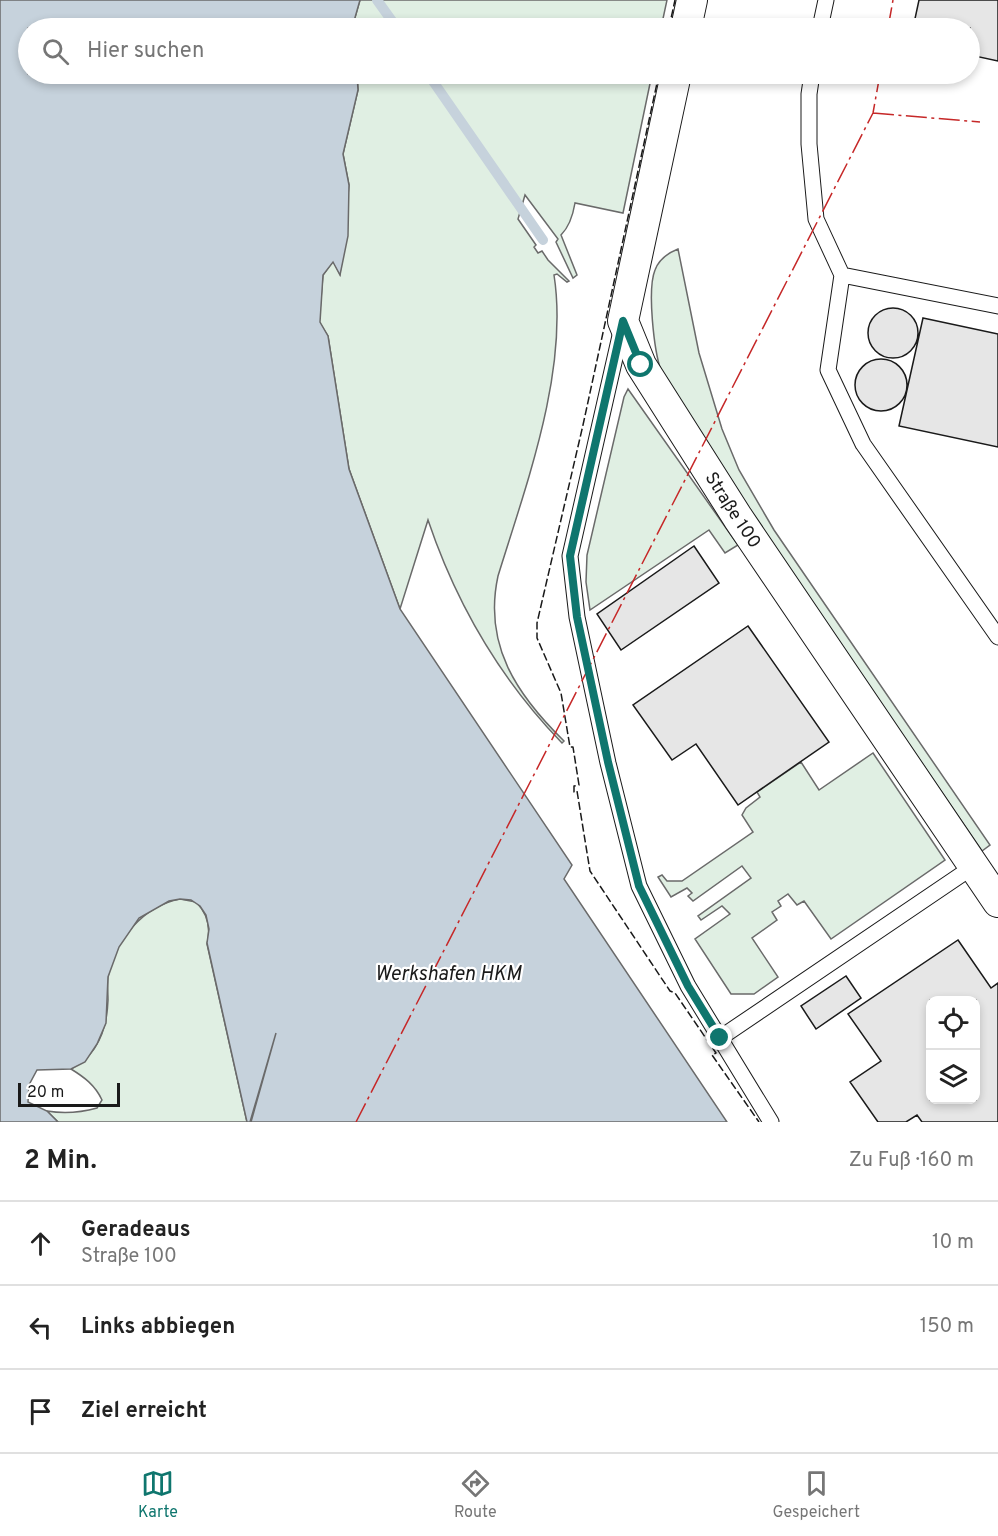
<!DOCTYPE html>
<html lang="de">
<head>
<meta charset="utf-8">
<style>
  :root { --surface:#fff; --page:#f6f6f6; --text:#222; --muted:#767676; --line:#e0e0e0; --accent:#0f766e }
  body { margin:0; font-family:Overpass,sans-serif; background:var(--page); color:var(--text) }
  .controls { position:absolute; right:18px; bottom:18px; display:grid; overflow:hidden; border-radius:12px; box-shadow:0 3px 9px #0003 }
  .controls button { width:54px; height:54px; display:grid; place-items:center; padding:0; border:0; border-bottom:2px solid var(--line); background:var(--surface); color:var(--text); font:30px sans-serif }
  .scale { position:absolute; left:18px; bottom:15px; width:102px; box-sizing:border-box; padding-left:6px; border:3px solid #1a1a1a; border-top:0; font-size:16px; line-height:21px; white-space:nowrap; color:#1a1a1a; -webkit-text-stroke:4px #fff; paint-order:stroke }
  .stop { position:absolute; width:18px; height:18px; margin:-14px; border:4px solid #0f766e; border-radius:50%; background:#fff }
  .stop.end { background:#0f766e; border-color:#fff; box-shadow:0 2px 6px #0008 }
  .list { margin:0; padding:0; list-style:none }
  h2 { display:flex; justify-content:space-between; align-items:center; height:78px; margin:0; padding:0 24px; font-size:26px }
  h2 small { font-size:20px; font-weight:400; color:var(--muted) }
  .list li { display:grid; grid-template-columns:39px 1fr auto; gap:18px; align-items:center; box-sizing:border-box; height:84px; padding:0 24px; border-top:2px solid var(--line) }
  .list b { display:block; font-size:22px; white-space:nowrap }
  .list p { margin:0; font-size:20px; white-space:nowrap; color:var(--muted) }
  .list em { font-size:20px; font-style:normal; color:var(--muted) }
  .icon { flex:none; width:33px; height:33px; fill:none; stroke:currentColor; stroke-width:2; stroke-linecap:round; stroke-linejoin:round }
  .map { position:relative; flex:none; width:998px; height:1122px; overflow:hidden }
  .search { position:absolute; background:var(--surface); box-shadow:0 3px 9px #0003; left:18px; right:18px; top:18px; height:66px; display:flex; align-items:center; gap:15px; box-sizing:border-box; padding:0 21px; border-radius:33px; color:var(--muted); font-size:22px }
  .sheet { height:330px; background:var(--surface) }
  nav { display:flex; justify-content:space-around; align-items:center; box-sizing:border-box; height:84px; border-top:2px solid var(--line); background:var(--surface); font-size:16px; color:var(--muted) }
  nav a { display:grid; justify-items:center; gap:3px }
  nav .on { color:var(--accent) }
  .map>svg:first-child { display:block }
  .green { fill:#e0efe3; stroke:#6a6a6a; stroke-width:1.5 }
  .water { fill:#c6d2dc; stroke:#6a6a6a; stroke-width:1.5 }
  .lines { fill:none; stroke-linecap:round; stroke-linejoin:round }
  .stream { stroke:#c6d2dc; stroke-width:10 }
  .building { fill:#e6e6e6; stroke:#1a1a1a; stroke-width:1.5; fill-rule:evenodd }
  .service-casing { stroke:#1a1a1a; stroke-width:17 }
  .minor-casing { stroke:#1a1a1a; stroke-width:32 }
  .service { stroke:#fff; stroke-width:15 }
  .minor { stroke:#fff; stroke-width:30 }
  .fence { stroke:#1a1a1a; stroke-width:1.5; stroke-dasharray:8 3; stroke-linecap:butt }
  .power { stroke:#c62828; stroke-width:1.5; stroke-dasharray:21 4.5 3 4.5; stroke-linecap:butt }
  .route { stroke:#0f766e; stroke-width:8 }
  .labels { text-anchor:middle; stroke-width:4.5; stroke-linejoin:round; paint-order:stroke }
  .street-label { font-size:18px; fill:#1a1a1a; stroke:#fff }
  .water-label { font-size:20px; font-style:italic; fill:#1a1a1a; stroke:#fff }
</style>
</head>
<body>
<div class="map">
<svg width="998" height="1122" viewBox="0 0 998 1122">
  <rect width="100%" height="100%" fill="#fff"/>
  <path class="green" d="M360 0H667L661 28H355L354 21Z
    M357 74H652L623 213 575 203C573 215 570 226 561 235L577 275 573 278 556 242 558 239 525 195 518 219 536 245 534 247 538 253 542 251 548 260 569 281 567 282 557 274 554 275C569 371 526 485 498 576 483 645 517 695 564 741L562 743C501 680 456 603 428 520L400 609 349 469 328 336 319 322 323 275 333 261 340 274 349 185 343 154 358 90Z
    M678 249 699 353 722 429 739 470 774 530 990 845 982 851 674 401C670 391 664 381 661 371 654 350 647 290 655 270 659 259 668 253 678 249Z
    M628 389 738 545 725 553 709 530 590 610 586 582 587 555 624 397Z
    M873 753 945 860 831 939 804 901 797 905 788 894 778 901 781 906 772 912 777 920 752 938 778 977 754 994H731L695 939 730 914 722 906 701 920 698 916 751 878 742 866 693 901 688 896 692 893 687 888 671 897 658 877 662 875 667 881H682L753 832 742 815 746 808 760 797 757 792 801 762 819 790Z
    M180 899 196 902C208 914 211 928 207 944L247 1122H58L47 1111C65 1114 79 1113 97 1108L102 1100C95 1085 84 1077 71 1069 98 1055 107 1030 108 1000 108 992 107 984 108 977 114 941 143 906 180 899Z"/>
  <path class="water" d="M0 0H360L354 21 355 28H28V74H357L358 90 343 154 349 185 348 236 340 275 333 262 323 275 320 322 328 336 349 469 400 609 572 865 564 879 727 1122H251L276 1033 250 1122H247L207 943 209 929 206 915 200 906 191 900 180 899 169 901 139 918 119 947 108 977 106 1023 97 1044 85 1062 71 1069 37 1070 29 1085 28 1102 47 1111 58 1122H0Z"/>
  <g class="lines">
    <path class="stream" d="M377 0 397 28
      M428 74 543 240"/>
  </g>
  <path class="building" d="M919 0H998V61L970 55V28H913Z
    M868 333a25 25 0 1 1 50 0a25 25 0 1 1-50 0Z
    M923 318 998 334V447L899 426Z
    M855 385a26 26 0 1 1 52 0a26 26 0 1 1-52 0Z
    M694 546 719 583 621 650 597 614Z
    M748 626 829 742 738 805 696 744 672 760 633 705Z
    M958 940 991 988 998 983V1122H922L917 1115 906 1122H878L850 1082 881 1061 848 1014ZM930 1000H976V1100H930Z
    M846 976 861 998 816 1029 801 1006Z"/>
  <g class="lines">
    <g class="service-casing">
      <path id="service" d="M820 28 826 0
        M812 74 809 94V144L816 219 842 275 828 370 863 444 998 637
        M842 275 998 306
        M622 327 570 556 577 617 608 763 639 886 688 986 771 1122
        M720 1038 974 866"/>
    </g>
    <g class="minor-casing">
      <g id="minor">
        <path d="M686 28 692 0"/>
        <path id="s1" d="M676 74 623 321 641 365 738 518 998 902"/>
      </g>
    </g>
    <use href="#service" class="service"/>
    <use href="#minor" class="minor"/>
    <path class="fence" d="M669 28 675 0
      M659 74 583 425 537 623V638L561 693 570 747H573L579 785 574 786V792L577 791 590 871 670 991 675 993 716 1053 712 1055 759 1122"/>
    <path class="power" d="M888 28 893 0
      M873 113 980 122
      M356 1122 873 113 880 74"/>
  </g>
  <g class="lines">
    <path class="route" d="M641 365 623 321 570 556 577 617 608 762 639 886 688 986 720 1038"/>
  </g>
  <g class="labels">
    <g class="street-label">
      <text dy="6" stroke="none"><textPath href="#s1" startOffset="472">Straße 100</textPath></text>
    </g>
    <g class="water-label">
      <text x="448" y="980">Werkshafen HKM</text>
    </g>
  </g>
</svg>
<div class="controls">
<button><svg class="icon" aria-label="locate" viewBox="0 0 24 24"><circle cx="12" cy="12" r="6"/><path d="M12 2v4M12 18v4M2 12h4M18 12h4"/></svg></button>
<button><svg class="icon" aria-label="layers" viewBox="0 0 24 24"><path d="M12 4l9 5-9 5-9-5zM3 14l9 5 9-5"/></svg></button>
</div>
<div class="scale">20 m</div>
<div class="stop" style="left:641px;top:365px"></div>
<div class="stop end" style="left:720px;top:1038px"></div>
<div class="search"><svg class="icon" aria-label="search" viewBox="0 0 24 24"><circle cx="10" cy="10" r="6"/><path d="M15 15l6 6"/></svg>Hier suchen</div>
</div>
<section class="sheet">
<h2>2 Min.<small>Zu Fuß · 160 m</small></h2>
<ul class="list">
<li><svg class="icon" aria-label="ahead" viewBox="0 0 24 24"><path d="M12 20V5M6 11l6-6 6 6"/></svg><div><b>Geradeaus</b><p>Straße 100</p></div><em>10 m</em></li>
<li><svg class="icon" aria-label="left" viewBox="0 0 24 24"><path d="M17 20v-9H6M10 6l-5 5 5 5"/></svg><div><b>Links abbiegen</b></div><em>150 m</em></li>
<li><svg class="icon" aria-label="arrive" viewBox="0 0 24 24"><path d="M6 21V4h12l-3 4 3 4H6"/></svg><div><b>Ziel erreicht</b></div></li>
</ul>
</section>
<nav>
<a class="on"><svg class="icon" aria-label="map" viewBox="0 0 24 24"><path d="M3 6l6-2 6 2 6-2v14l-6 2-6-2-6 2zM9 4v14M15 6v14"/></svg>Karte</a>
<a><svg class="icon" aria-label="directions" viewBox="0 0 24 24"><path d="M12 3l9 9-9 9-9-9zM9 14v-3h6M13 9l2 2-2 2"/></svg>Route</a>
<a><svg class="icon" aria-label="saved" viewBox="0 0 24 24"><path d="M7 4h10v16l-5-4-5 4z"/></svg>Gespeichert</a>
</nav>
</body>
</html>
